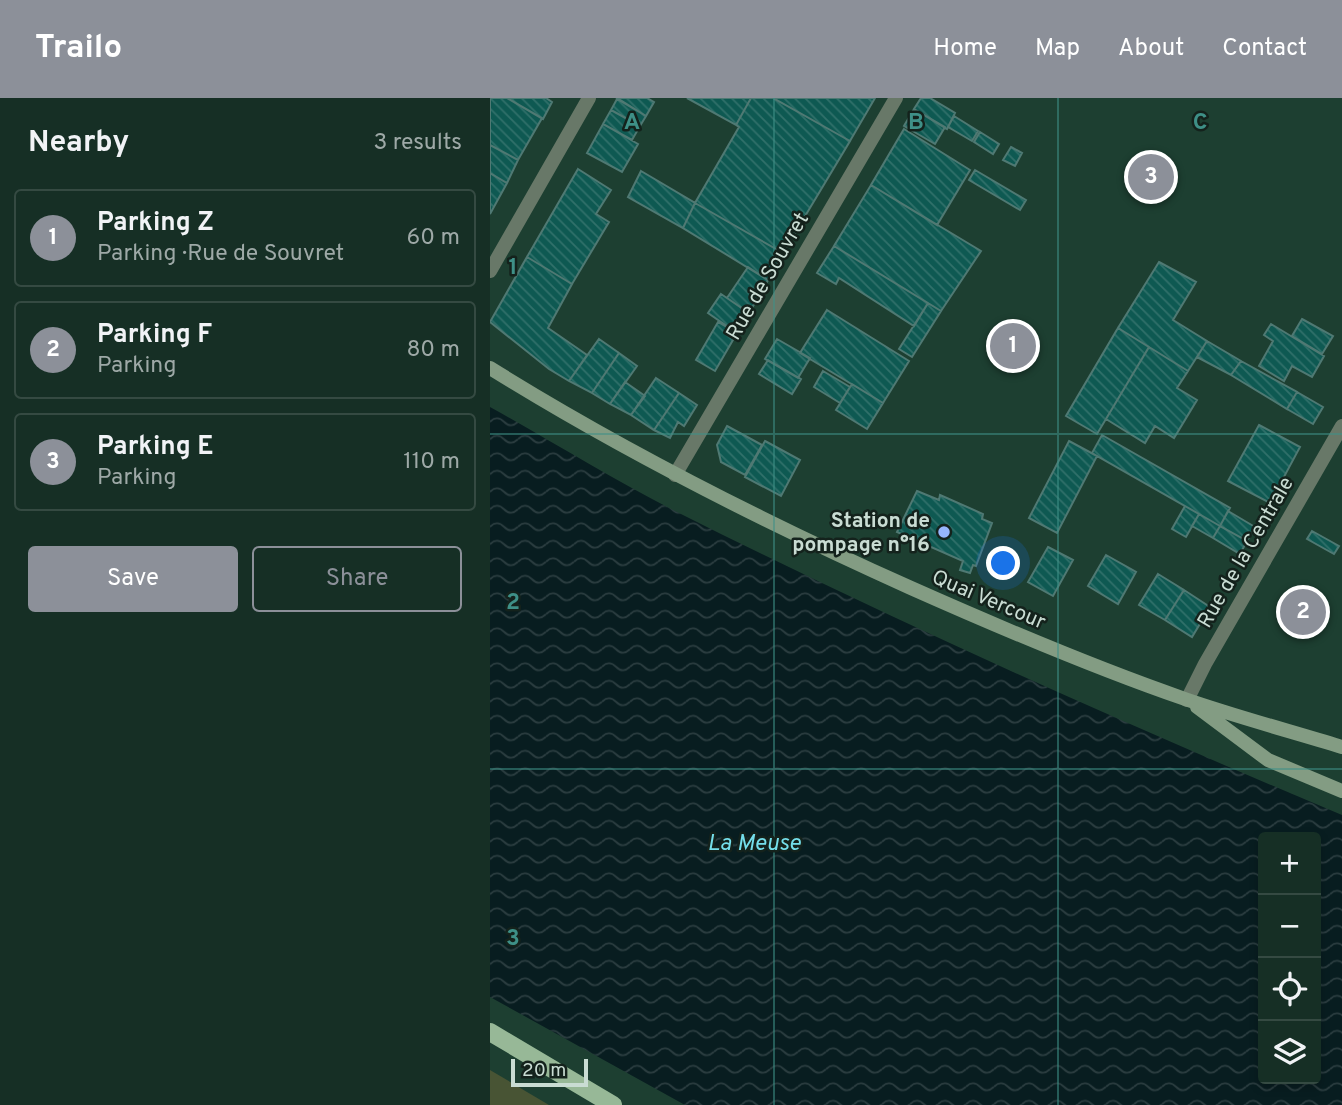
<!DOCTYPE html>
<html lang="en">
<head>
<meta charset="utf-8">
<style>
  :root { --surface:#162f25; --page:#233b32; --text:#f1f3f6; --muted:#9ea9a7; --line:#354a42; --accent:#8c9099 }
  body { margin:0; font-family:Overpass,sans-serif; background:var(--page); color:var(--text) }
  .controls { position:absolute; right:21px; bottom:21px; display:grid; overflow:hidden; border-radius:7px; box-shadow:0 4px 10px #0003 }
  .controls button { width:63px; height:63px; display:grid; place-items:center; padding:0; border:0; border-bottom:2px solid var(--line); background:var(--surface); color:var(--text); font:35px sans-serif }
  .scale { position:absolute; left:21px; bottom:18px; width:77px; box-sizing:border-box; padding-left:7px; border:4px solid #c9dcd3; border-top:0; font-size:19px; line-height:24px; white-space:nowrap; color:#c9dcd3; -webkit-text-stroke:5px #14221c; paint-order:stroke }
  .you { position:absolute; left:514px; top:466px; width:24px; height:24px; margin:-18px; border:5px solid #fff; border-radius:50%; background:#1a73e8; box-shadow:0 0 0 10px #1a73e833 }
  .badge { display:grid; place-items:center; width:46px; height:46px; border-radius:50%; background:var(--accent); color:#fff; font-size:23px; font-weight:700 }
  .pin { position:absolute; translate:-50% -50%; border:4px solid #fff; box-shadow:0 2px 7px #0006 }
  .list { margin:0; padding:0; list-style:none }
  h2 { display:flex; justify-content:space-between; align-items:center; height:91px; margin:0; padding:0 28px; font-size:30px }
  h2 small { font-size:23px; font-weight:400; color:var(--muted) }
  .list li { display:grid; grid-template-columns:46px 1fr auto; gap:21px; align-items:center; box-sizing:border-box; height:98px; margin:0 14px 14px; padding:0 14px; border:2px solid var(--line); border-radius:7px }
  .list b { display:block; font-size:26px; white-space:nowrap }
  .list p { margin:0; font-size:23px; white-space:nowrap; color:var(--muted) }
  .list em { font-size:23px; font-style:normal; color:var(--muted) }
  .actions { display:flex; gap:14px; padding:21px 28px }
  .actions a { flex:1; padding:16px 0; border:2px solid var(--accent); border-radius:7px; text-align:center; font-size:24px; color:var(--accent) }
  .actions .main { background:var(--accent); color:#fff }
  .icon { flex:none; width:38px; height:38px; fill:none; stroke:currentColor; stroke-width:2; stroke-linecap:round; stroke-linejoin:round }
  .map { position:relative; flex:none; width:852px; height:1007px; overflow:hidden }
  header { display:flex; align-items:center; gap:42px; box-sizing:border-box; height:98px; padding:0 35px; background:var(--accent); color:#fff }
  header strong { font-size:33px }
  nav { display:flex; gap:38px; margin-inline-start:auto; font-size:24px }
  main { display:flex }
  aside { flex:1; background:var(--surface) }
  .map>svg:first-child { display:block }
  .green { fill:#485434 }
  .water { fill:url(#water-waves); fill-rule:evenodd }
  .building { fill:url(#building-back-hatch); stroke:#4f7973; stroke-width:2 }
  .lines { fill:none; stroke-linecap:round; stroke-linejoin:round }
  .minor { stroke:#687868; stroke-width:14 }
  .secondary { stroke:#839c83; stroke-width:14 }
  .primary { stroke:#97b897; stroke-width:18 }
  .grid { fill:none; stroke:#3e9087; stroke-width:2; stroke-opacity:0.55 }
  .poi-dot { fill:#96b6fd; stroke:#14221c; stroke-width:2.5 }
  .labels { text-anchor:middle; stroke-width:5; stroke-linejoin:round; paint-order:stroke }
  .street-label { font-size:21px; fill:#c9dcd3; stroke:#14221c }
  .poi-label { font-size:21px; font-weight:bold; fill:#c9dcd3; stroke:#14221c; text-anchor:end }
  .water-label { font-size:23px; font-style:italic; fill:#74deea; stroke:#14221c }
  .grid-label { font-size:23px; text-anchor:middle; font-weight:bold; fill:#3e9087; stroke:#14221c; stroke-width:5; stroke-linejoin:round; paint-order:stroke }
</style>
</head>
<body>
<header>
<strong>Trailo</strong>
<nav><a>Home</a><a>Map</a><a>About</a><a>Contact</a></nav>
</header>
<main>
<aside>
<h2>Nearby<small>3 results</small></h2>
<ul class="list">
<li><span class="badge">1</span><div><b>Parking Z</b><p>Parking · Rue de Souvret</p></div><em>60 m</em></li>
<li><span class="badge">2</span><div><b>Parking F</b><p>Parking</p></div><em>80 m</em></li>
<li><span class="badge">3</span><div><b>Parking E</b><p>Parking</p></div><em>110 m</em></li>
</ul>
<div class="actions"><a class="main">Save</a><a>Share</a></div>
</aside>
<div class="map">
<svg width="852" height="1007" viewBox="0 0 852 1007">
  <defs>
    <pattern id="water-waves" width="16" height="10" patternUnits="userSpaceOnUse" patternTransform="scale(1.75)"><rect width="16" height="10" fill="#081d20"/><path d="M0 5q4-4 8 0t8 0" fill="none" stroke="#2b3d40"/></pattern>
    <pattern id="building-back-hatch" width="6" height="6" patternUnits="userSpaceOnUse" patternTransform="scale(1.75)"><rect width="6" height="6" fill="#0e5952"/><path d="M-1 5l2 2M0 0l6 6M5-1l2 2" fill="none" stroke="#30706a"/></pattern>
  </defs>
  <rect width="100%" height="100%" fill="#1d3f31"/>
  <path class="green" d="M0 972 59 1007H0Z"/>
  <path class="water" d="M0 309C63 344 125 383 189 415 406 524 628 623 852 717V1007H195L0 899ZM773 739H826V981H773Z"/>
  <path class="building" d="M0 0H17L52 20 28 62 0 47Z
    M17 0H56L62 4 53 21Z
    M127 0H157L164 4 156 18Z
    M197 0H261L246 27Z
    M261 0H283L360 43 293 155 205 105 249 29 246 27Z
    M283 0H385L360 43Z
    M431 0H440L465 15 457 31 424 11Z
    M127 1 156 18 150 28 121 12Z
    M424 11 455 29 445 46 414 28Z
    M121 12 150 28 142 42 113 26Z
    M464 18 488 33 482 43 458 29Z
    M113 26 148 46 132 74 97 55Z
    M414 31 480 72 447 127 381 87Z
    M490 34 509 46 503 56 484 44Z
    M0 47 28 62 17 85 0 75Z
    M521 49 532 55 525 68 513 62Z
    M88 71 121 92 106 116 119 124 82 186 37 159Z
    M485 72 536 102 530 112 479 82Z
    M151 73 205 105 193 130 138 99Z
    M0 75 17 85 0 116Z
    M381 87 491 153 451 213 344 148Z
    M205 105 293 155 278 182 193 130Z
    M344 148 438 205 424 228 349 180 346 186 327 175Z
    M37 159 82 186 58 230 97 257 79 283 59 271 0 224Z
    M669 164 706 184 683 222 717 243 698 273 628 230Z
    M258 169 278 182 259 215 237 200Z
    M231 196 259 215 247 235 218 215Z
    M438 205 451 213 422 259 409 251Z
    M337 212 419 263 393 305 310 255Z
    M812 221 843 238 832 256 802 238Z
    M228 224 247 235 225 273 206 262Z
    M781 226 834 258 822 279 802 268 794 283 769 268 783 243 774 237Z
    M628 230 659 249 607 336 576 318Z
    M109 241 129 255 102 295 79 283Z
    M287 241 320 260 308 280 275 261Z
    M717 243 751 263 741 277 707 259Z
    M659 249 698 273 687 290 707 302 684 340 665 328 655 345 616 321Z
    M129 255 147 268 120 306 102 295Z
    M278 262 311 281 302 296 269 276Z
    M751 263 807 294 797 311 741 277Z
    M333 273 360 289 350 305 324 289Z
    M166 280 189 295 164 332 141 317Z
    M135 284 155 298 141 317 120 306Z
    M362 286 393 305 377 331 346 312Z
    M807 294 833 309 823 326 797 311Z
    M189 295 207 307 194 328 188 324 180 340 164 332Z
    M769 327 810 349 780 405 738 383Z
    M237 328 272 347 255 377 231 364 227 347Z
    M612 337 740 410 730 428 602 355Z
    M275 343 310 362 291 398 255 379Z
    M579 343 607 358 567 435 539 420Z
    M427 393 449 402 450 397 493 416 492 421 502 425 486 468 483 467 480 475 470 472 473 463 407 434Z
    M695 408 709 416 696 439 682 431Z
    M738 413 765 429 757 443 730 428Z
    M709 416 730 428 723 440 702 428Z
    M730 428 757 443 750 456 723 440Z
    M822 433 849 448 844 456 817 441Z
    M558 449 583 462 563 498 538 484Z
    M616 457 646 474 628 506 598 488Z
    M668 476 694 492 675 522 649 507Z
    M694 492 720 509 702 539 675 522Z"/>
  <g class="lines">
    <path class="minor" d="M0 173 99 0
      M185 377 406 0
      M697 602 715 566 852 328"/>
    <path class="secondary" d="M0 270C135 354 276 425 421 490 511 530 602 569 695 601 747 619 800 633 852 649
      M707 609 778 662 852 693"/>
    <path class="primary" d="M0 934 123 1007"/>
  </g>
  <path class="grid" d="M284 0V1007M568 0V1007M0 336H852M0 671H852"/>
  <circle class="poi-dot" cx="454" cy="434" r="7"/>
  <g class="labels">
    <g class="street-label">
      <text transform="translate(277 178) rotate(-60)" y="7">Rue de Souvret</text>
      <text transform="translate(755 454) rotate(-60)" y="7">Rue de la Centrale</text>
      <text transform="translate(499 501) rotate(23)" y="7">Quai Vercour</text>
    </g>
    <g class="poi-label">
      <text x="440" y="429">Station de<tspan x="440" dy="24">pompage n°16</tspan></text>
    </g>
    <g class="water-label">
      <text x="264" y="752">La Meuse</text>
    </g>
  </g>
  <g class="grid-label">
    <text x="142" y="31">A</text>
    <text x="426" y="31">B</text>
    <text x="710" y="31">C</text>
    <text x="23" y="176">1</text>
    <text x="23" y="511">2</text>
    <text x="23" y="847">3</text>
  </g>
</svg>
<div class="controls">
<button>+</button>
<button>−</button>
<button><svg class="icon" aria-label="locate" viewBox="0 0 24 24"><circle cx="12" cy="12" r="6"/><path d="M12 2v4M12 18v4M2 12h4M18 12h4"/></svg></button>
<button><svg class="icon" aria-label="layers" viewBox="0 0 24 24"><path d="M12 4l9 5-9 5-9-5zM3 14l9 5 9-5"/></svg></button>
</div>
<div class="scale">20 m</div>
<div class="you"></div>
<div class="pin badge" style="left:523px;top:248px">1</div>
<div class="pin badge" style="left:813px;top:514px">2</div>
<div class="pin badge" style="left:661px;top:79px">3</div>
</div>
</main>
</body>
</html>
